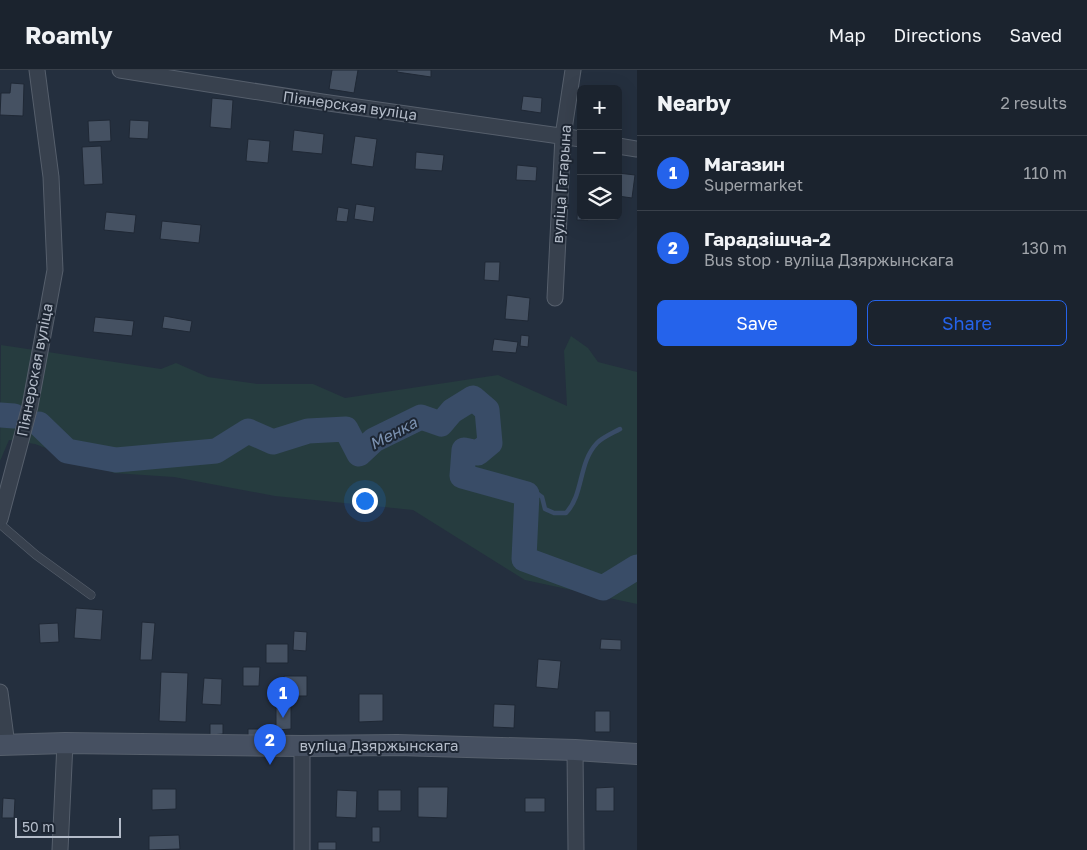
<!DOCTYPE html>
<html lang="en">
<head>
<meta charset="utf-8">
<style>
  :root { --surface:#1b232e; --page:#282f3a; --text:#f1f3f6; --muted:#a0a4aa; --line:#39404a; --accent:#2563eb }
  body { margin:0; font-family:"Golos Text",sans-serif; background:var(--page); color:var(--text) }
  .controls { position:absolute; right:15px; top:15px; display:grid; overflow:hidden; border-radius:8px; box-shadow:0 5px 20px #0002 }
  .controls button { width:45px; height:45px; display:grid; place-items:center; padding:0; border:0; border-bottom:1px solid var(--line); background:var(--surface); color:var(--text); font:25px sans-serif }
  .scale { position:absolute; left:15px; bottom:12px; width:106px; box-sizing:border-box; padding-left:5px; border:2px solid #b4bcc9; border-top:0; font-size:14px; line-height:18px; white-space:nowrap; color:#b4bcc9; -webkit-text-stroke:4px #1d2633; paint-order:stroke }
  .you { position:absolute; left:364px; top:430px; width:18px; height:18px; margin:-12px; border:4px solid #fff; border-radius:50%; background:#1a73e8; box-shadow:0 0 0 8px #1a73e833 }
  .badge { display:grid; place-items:center; width:32px; height:32px; border-radius:50%; background:var(--accent); color:#fff; font-size:16px; font-weight:700 }
  .pin { position:absolute; translate:-50% -41px; filter:drop-shadow(0 1px 2px #0008) }
  .pin::after { content:''; position:absolute; top:26px; width:18px; height:15px; background:inherit; clip-path:polygon(0 0,100% 0,50% 100%) }
  .list { margin:0; padding:0; list-style:none }
  h2 { display:flex; justify-content:space-between; align-items:center; height:65px; margin:0; padding:0 20px; font-size:21px }
  h2 small { font-size:16px; font-weight:400; color:var(--muted) }
  .list li { display:grid; grid-template-columns:32px 1fr auto; gap:15px; align-items:center; box-sizing:border-box; height:75px; padding:0 20px; border-top:1px solid var(--line) }
  .list b { display:block; font-size:19px; white-space:nowrap }
  .list p { margin:0; font-size:16px; white-space:nowrap; color:var(--muted) }
  .list em { font-size:16px; font-style:normal; color:var(--muted) }
  .actions { display:flex; gap:10px; padding:15px 20px }
  .actions a { flex:1; padding:11px 0; border:1px solid var(--accent); border-radius:8px; text-align:center; font-size:18px; color:var(--accent) }
  .actions .main { background:var(--accent); color:#fff }
  .icon { flex:none; width:28px; height:28px; fill:none; stroke:currentColor; stroke-width:2; stroke-linecap:round; stroke-linejoin:round }
  .map { position:relative; flex:none; width:637px; height:780px; overflow:hidden }
  header { display:flex; align-items:center; gap:30px; box-sizing:border-box; height:70px; padding:0 25px; background:var(--surface); border-bottom:1px solid var(--line) }
  header strong { font-size:24px }
  nav { display:flex; gap:28px; margin-inline-start:auto; font-size:18px }
  main { display:flex }
  aside { flex:1; background:var(--surface) }
  .map>svg:first-child { display:block }
  .green { fill:#263c3f }
  .lines { fill:none; stroke-linecap:round; stroke-linejoin:round }
  .stream { stroke:#394c67; stroke-width:4.5 }
  .river { stroke:#394c67; stroke-width:25 }
  .building { fill:#455162; stroke:#1f2835 }
  .lane-casing { stroke:#565f6c; stroke-width:9 }
  .street-casing { stroke:#565f6c; stroke-width:17 }
  .secondary-casing { stroke:#565f6c; stroke-width:22 }
  .lane { stroke:#38414e; stroke-width:8 }
  .street { stroke:#38414e; stroke-width:15 }
  .secondary { stroke:#465061; stroke-width:20 }
  .labels { text-anchor:middle; stroke-width:4; stroke-linejoin:round; paint-order:stroke }
  .street-label { font-size:15px; fill:#b4bcc9; stroke:#1d2633 }
  .water-label { font-size:16px; font-style:italic; fill:#7c92b1; stroke:#1d2633 }
</style>
</head>
<body>
<header>
<strong>Roamly</strong>
<nav><a>Map</a><a>Directions</a><a>Saved</a></nav>
</header>
<main>
<div class="map">
<svg width="637" height="780" viewBox="0 0 637 780">
  <rect width="100%" height="100%" fill="#242f3e"/>
  <path class="green" d="M571 266 588 278 598 292 637 302V534L525 510 413 440 275 426 174 407 114 403 35 374 9 370 0 391 1 275 161 299 176 293 208 307 257 314H313L345 328 498 305 567 336 564 281Z"/>
  <g class="lines">
    <path class="stream" d="M527 424 534 421 542 427 545 439 554 443H566C584 424 578 393 597 373 603 367 613 363 620 359"/>
    <path class="river" d="M0 345 14 346
      M39 354 67 381 116 390 216 381 248 361 273 372 308 361 346 359 359 384 374 370 421 347 441 354 452 341 473 328 487 340 490 373 478 383 464 380 462 406 527 424 524 489 603 518 637 497"/>
  </g>
  <path class="building" d="M332 0H358L354 23 329 19Z
    M397 0H431V7L397 2Z
    M11 13 24 14 23 46 0 45 1 23H10Z
    M523 26 542 28 541 43 521 40Z
    M212 28 233 30 231 59 210 57Z
    M110 50 111 71 89 72 88 51Z
    M130 50 149 51 148 69 129 68Z
    M294 60 324 64 322 84 292 81Z
    M355 66 377 69 373 97 351 94Z
    M248 69 270 71 268 93 246 91Z
    M101 76 103 114 84 115 82 77Z
    M416 82 444 85 442 101 415 99Z
    M517 95 537 97 536 111 516 110Z
    M618 103 635 105 632 128 618 126Z
    M578 127H581V146H589L588 150H577Z
    M356 134 375 137 373 152 354 149Z
    M338 137 349 139 347 152 336 151Z
    M106 142 136 145 134 163 104 160Z
    M162 151 201 155 199 173 160 169Z
    M485 192H500L499 211 484 210Z
    M507 225 530 228 528 251 505 249Z
    M164 246 192 251 190 262 162 258Z
    M95 247 134 251 132 266 93 262Z
    M521 265 529 266 528 277 520 276Z
    M494 269 518 272 516 283 492 281Z
    M76 538 103 540 101 570 74 568Z
    M142 552 155 553 152 590H140Z
    M58 553 59 572 40 573 39 554Z
    M294 561 307 562 306 581 293 580Z
    M601 569 621 570V580L600 579Z
    M266 574H288V593H266Z
    M538 589 561 591 558 619 536 617Z
    M243 597H260L259 616H243Z
    M161 602 188 603 186 652 159 651Z
    M284 606H307V626H284Z
    M204 608 222 609 221 635 202 634Z
    M359 624H383V651L359 652Z
    M494 634 515 635 514 658 493 657Z
    M276 636H291V659L276 660Z
    M595 641H610V662H595Z
    M210 654H223V664L210 665Z
    M248 659H262V671H248Z
    M418 717H448L447 748 418 747Z
    M614 717V741H596V718Z
    M152 719H176V739L152 740Z
    M337 720 357 721 356 748 336 747Z
    M378 720H401V741H378Z
    M3 728 15 729 14 748H2Z
    M525 728H545V742H525Z
    M372 757H380V772H372Z
    M179 765 180 779 149 780V766Z
    M318 772H336V780H318Z"/>
  <g class="lines">
    <g class="lane-casing">
      <path id="lane" d="M0 454 36 485 91 525"/>
    </g>
    <g class="street-casing">
      <path id="street" d="M120 0 322 32 581 69
        M618 76 637 79
        M555 228 563 66 573 0
        M0 449 30 336 55 200 51 107 37 0
        M0 622 7 675
        M302 676V780
        M575 680 576 780
        M60 780 65 673"/>
    </g>
    <g class="secondary-casing">
      <path id="secondary" d="M0 675 65 673 302 676 397 675 575 680 637 684"/>
    </g>
    <use href="#lane" class="lane"/>
    <use href="#street" class="street"/>
    <use href="#secondary" class="secondary"/>
  </g>
  <g class="labels">
    <g class="street-label">
      <text transform="translate(350 36) rotate(8)" y="5">Піянерская вуліца</text>
      <text transform="translate(562 114) rotate(-86)" y="5">вуліца Гагарына</text>
      <text transform="translate(35 300) rotate(-79)" y="5">Піянерская вуліца</text>
      <text x="379" y="681">вуліца Дзяржынскага</text>
    </g>
    <g class="water-label">
      <text transform="translate(393 363) rotate(-28)" y="6">Менка</text>
    </g>
  </g>
</svg>
<div class="controls">
<button>+</button>
<button>−</button>
<button><svg class="icon" aria-label="layers" viewBox="0 0 24 24"><path d="M12 4l9 5-9 5-9-5zM3 14l9 5 9-5"/></svg></button>
</div>
<div class="scale">50 m</div>
<div class="you"></div>
<div class="pin badge" style="left:283px;top:648px">1</div>
<div class="pin badge" style="left:270px;top:695px">2</div>
</div>
<aside>
<h2>Nearby<small>2 results</small></h2>
<ul class="list">
<li><span class="badge">1</span><div><b>Магазин</b><p>Supermarket</p></div><em>110 m</em></li>
<li><span class="badge">2</span><div><b>Гарадзішча-2</b><p>Bus stop · вуліца Дзяржынскага</p></div><em>130 m</em></li>
</ul>
<div class="actions"><a class="main">Save</a><a>Share</a></div>
</aside>
</main>
</body>
</html>
